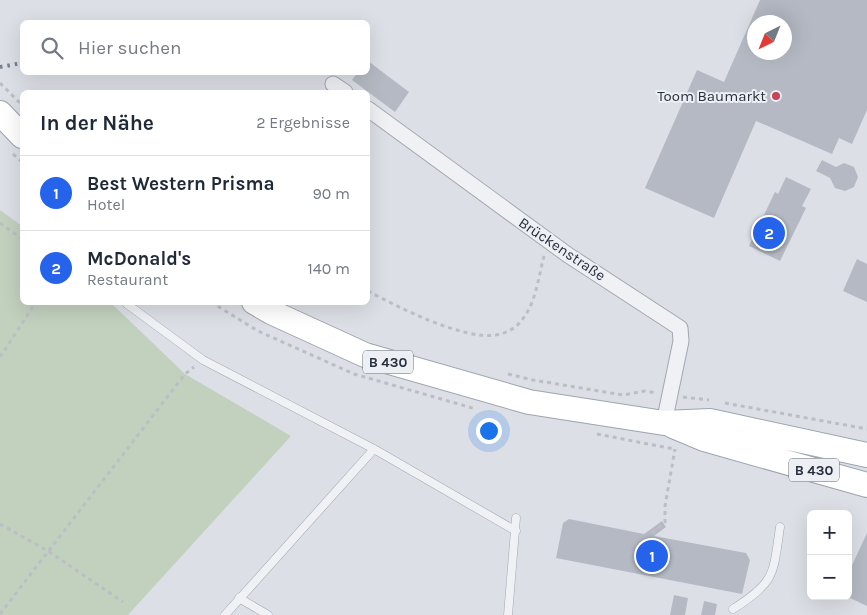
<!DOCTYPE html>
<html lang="de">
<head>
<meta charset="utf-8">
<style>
  :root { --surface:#fff; --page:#f6f6f7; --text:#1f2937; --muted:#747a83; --line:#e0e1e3; --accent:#2563eb }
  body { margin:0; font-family:Karla,sans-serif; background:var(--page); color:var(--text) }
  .controls { position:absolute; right:15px; bottom:15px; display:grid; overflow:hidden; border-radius:8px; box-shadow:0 5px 20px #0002 }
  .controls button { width:45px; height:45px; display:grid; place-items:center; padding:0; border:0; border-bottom:1px solid var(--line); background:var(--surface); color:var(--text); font:25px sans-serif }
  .compass { position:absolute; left:747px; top:15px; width:45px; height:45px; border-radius:50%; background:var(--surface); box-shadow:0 5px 20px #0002; rotate:223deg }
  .you { position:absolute; left:488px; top:430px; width:18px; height:18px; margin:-12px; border:4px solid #fff; border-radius:50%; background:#1a73e8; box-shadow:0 0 0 8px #1a73e833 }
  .badge { display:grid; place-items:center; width:32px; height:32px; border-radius:50%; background:var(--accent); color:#fff; font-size:16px; font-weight:700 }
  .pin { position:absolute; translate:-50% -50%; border:2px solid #fff; box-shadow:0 1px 5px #0006 }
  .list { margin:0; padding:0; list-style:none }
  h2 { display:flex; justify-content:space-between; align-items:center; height:65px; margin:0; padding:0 20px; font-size:21px }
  h2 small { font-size:16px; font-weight:400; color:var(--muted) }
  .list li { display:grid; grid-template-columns:32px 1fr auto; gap:15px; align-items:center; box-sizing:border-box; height:75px; padding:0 20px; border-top:1px solid var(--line) }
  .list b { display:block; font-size:19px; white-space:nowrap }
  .list p { margin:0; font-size:16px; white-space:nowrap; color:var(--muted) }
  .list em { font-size:16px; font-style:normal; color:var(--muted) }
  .icon { flex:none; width:28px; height:28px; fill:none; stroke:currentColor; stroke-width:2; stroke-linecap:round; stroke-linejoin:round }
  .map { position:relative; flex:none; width:867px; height:615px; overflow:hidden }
  .search { position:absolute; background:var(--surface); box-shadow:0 5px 20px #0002; left:20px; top:20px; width:350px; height:55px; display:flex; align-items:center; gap:12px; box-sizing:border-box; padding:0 18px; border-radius:8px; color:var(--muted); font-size:19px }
  .panel { position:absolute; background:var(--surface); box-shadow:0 5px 20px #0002; left:20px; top:90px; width:350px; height:215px; border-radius:8px }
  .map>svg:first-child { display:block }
  .green { fill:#c2d0be }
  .building { fill:#b4b9c3; fill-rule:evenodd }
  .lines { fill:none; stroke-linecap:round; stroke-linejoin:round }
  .lane-casing { stroke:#a2a7b0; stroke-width:9 }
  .street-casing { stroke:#a2a7b0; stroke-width:17 }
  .primary-casing { stroke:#9ca5b1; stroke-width:26 }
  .path { stroke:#bbbec5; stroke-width:3; stroke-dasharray:4 4; stroke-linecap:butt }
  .lane { stroke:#eff1f5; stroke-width:8 }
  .street { stroke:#eff1f5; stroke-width:15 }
  .primary { stroke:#fff; stroke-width:24 }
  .rail { stroke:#76808f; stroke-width:4; stroke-dasharray:2.5 5; stroke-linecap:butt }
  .poi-dot { fill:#ca4357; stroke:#eceff4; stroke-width:2 }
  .labels { text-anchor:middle; stroke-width:4; stroke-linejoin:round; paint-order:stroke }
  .shield { fill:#eceff4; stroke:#626873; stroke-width:1 }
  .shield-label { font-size:14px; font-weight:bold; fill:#272e3c }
  .poi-label { font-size:15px; fill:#272e3c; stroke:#eceff4; text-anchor:end }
  .street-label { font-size:15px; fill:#272e3c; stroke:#eceff4 }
</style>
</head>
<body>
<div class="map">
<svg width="867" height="615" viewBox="0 0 867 615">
  <rect width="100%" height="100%" fill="#dce0e6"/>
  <path class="green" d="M0 210 22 226V302L111 303 185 374 291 436 128 615H0Z"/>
  <path class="building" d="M760 0H867V110L852 144 839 138 832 154 756 121 714 218 645 188 697 70 724 82ZM754 22H784V52H754Z
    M368 61 409 92 395 112 352 80 358 72H368Z
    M822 160 836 167 844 163 854 167 858 177 854 187 845 191 835 188 830 178 816 171Z
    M786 177 811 189 802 206 806 208 780 261 749 246 775 192 778 194Z
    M857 259 867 264V302L843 291Z
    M569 519 644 534 662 521 666 527 654 536 746 553 750 560 742 594 556 558 563 523Z
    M867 533V606L848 597V574Z
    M674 595 688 598 685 615H670Z
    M704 601 717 604 715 615H701Z"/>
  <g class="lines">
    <g class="lane-casing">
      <path id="lane" d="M127 304 203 360 374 449 516 531
        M239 598 268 615
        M733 609C776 582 773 574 780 527
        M225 615 374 449
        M508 615 516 518"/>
    </g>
    <g class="street-casing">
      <path id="street" d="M333 84 345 92
        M368 109 568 255 680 328 681 341 664 423"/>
    </g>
    <g class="primary-casing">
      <path id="primary" d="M0 113 22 136
        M254 302 271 312 365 355 529 402 664 423 710 421 867 455
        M673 426 704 439 867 485"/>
    </g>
    <path class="path" d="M0 83 22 105
      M13 154 22 162
      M0 223 22 239
      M368 291C398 307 462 340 496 335 508 333 518 327 524 317 536 301 539 275 544 256
      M211 302 258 331 354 374 476 409
      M0 357 36 302
      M508 374 533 380 623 395 645 391 657 393
      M683 397 709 400
      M725 403 867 429
      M597 434 674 449
      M0 524 48 551 123 602
      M652 533 665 522V506L675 449
      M0 614 185 374 194 367"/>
    <use href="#lane" class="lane"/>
    <use href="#street" class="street"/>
    <use href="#primary" class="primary"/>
    <path class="rail" d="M0 67 22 63"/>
  </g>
  <circle class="poi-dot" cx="776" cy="96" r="5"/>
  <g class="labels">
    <g class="shield">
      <rect x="363" y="350.5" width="50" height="23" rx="4"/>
      <rect x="789" y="458.5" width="50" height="23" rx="4"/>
    </g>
    <g class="shield-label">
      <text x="388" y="367">B 430</text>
      <text x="814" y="475">B 430</text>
    </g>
    <g class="poi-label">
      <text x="766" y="101">Toom Baumarkt</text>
    </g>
    <g class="street-label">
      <text transform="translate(562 249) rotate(34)" y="5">Brückenstraße</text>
    </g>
  </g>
</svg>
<div class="controls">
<button>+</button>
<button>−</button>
</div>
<svg class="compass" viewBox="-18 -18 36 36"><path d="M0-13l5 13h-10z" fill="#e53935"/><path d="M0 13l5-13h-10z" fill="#747a83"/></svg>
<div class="you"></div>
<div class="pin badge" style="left:652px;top:556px">1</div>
<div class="pin badge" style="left:769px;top:233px">2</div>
<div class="search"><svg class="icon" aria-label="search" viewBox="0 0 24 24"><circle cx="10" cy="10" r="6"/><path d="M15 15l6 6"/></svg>Hier suchen</div>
<section class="panel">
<h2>In der Nähe<small>2 Ergebnisse</small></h2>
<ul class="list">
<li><span class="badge">1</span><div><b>Best Western Prisma</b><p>Hotel</p></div><em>90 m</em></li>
<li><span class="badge">2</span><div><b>McDonald's</b><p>Restaurant</p></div><em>140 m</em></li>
</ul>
</section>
</div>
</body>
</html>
